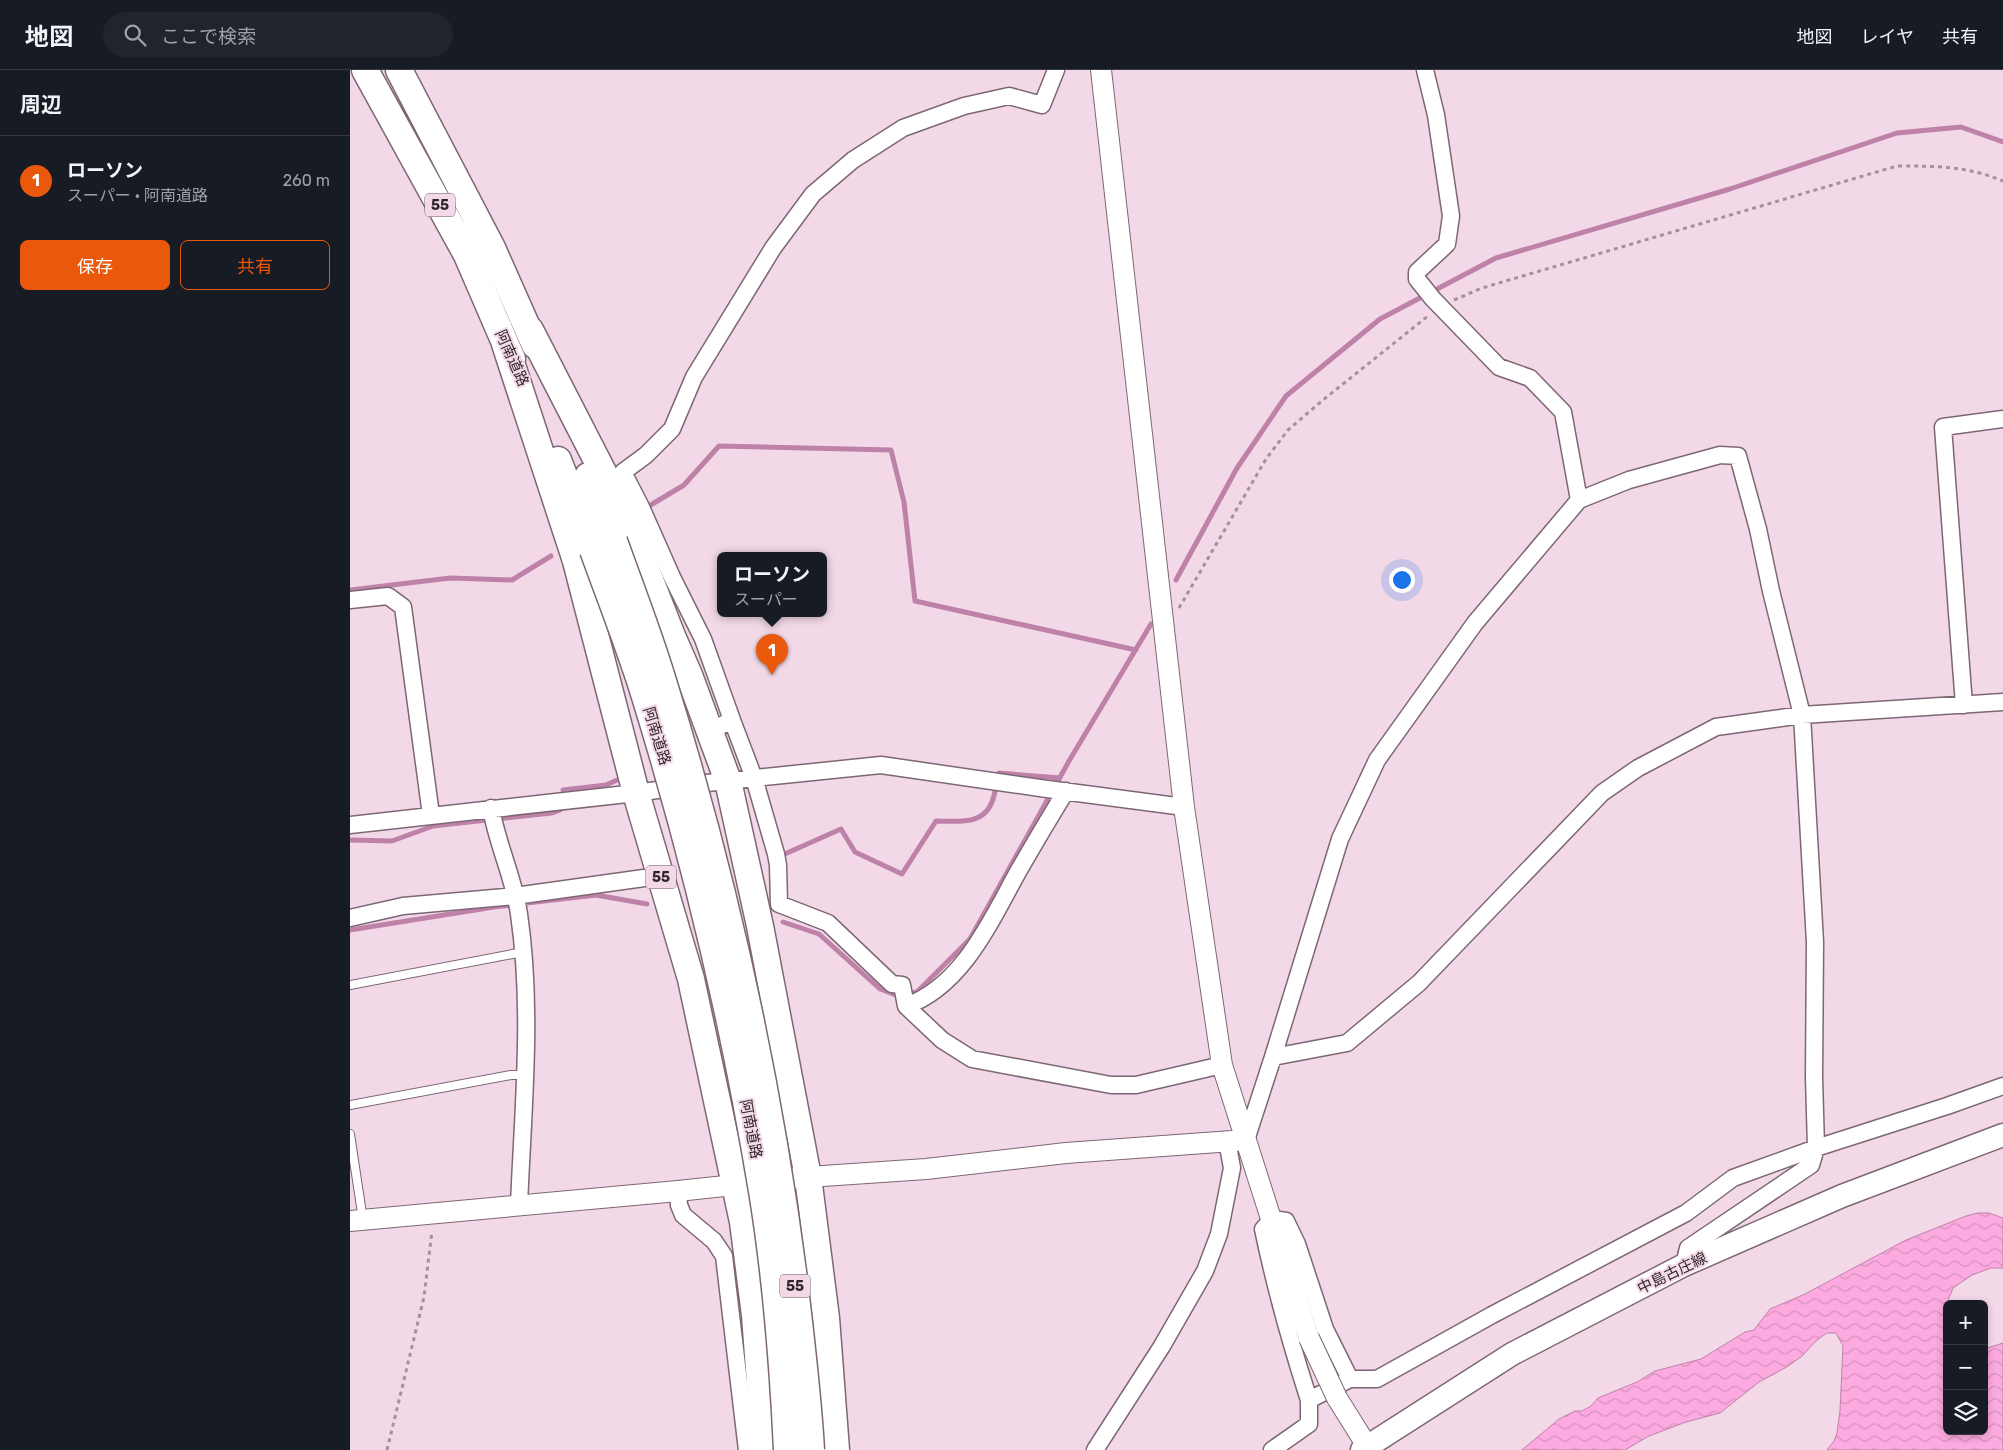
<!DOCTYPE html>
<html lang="ja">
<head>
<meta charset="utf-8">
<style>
  :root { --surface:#171b24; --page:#20242c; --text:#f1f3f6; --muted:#9ea1a6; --line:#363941; --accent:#ea580c }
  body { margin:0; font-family:Rubik,"Noto Sans JP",sans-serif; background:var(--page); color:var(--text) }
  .controls { position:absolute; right:15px; bottom:15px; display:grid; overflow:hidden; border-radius:8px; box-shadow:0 2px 8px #0003 }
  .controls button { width:45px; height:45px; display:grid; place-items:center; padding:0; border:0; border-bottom:1px solid var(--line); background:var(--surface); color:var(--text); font:25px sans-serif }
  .you { position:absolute; left:1051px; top:509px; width:18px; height:18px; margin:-12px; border:4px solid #fff; border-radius:50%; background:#1a73e8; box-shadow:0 0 0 8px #1a73e833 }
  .badge { display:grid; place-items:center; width:32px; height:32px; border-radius:50%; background:var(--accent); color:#fff; font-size:16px; font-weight:700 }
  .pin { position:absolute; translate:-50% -41px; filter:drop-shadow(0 1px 2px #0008) }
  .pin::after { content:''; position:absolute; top:26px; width:18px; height:15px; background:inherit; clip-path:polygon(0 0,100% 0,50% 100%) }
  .popup { position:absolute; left:367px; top:482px; width:110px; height:65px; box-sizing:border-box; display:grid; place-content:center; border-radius:8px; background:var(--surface); filter:drop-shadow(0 1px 4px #0005); font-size:16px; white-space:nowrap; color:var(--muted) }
  .popup b { font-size:19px; color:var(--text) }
  .popup::after { content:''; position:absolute; left:50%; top:100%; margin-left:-10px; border:10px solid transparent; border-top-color:var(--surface) }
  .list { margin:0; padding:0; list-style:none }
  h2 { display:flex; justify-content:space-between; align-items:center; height:65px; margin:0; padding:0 20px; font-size:21px }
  h2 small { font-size:16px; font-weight:400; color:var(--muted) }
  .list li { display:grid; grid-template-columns:32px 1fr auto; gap:15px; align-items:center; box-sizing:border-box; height:90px; padding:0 20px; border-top:1px solid var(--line) }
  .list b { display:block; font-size:19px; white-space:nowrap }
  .list p { margin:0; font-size:16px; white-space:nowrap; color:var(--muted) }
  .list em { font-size:16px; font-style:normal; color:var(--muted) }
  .actions { display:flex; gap:10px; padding:15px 20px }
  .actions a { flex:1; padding:11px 0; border:1px solid var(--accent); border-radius:8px; text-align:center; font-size:18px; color:var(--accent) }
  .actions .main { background:var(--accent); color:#fff }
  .icon { flex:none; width:28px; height:28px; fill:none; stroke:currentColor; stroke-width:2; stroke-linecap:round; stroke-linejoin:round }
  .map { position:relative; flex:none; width:1653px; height:1380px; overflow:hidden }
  header { display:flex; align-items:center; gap:30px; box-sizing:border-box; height:70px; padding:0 25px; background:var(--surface); border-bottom:1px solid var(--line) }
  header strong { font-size:24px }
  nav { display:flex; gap:28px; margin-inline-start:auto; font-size:18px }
  .search { width:350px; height:45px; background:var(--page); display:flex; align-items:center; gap:12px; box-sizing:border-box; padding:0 18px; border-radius:28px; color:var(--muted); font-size:19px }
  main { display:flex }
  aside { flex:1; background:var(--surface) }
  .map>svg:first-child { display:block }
  .water { fill:url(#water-waves); stroke:#be82a9 }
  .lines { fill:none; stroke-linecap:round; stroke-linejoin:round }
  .stream { stroke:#be82a9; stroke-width:5 }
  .service-casing { stroke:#7d6774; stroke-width:10 }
  .minor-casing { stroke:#7d6774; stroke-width:19 }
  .tertiary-casing { stroke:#7d6774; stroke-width:22 }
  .secondary-casing { stroke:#7d6774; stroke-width:25 }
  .trunk-casing { stroke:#7d6774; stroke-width:29 }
  .path { stroke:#a5919d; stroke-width:3; stroke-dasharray:4 4; stroke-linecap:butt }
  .service { stroke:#fff; stroke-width:8 }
  .minor { stroke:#fff; stroke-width:16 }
  .tertiary { stroke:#fff; stroke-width:20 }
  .secondary { stroke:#fff; stroke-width:22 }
  .trunk { stroke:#fff; stroke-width:26 }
  .tertiary-bridge-casing { stroke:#7d6774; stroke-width:22; stroke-linecap:butt }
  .trunk-bridge-casing { stroke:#7d6774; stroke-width:29; stroke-linecap:butt }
  .tertiary-bridge { stroke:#fff; stroke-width:20 }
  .trunk-bridge { stroke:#fff; stroke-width:26 }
  .labels { text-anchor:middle; stroke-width:4; stroke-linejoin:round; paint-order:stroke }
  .shield { fill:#f3d9e8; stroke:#6a5c64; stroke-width:1 }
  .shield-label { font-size:14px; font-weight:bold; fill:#2f262c }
  .street-label { font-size:15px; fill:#2f262c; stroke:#f3d9e8 }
</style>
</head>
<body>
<header>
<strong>地図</strong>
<div class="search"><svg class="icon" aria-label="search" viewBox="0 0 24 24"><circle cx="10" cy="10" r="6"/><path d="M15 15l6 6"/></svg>ここで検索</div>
<nav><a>地図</a><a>レイヤ</a><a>共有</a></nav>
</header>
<main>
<aside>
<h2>周辺<small></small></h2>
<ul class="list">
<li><span class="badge">1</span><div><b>ローソン</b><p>スーパー · 阿南道路</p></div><em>260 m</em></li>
</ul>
<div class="actions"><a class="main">保存</a><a>共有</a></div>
</aside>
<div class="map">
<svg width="1653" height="1380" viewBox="0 0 1653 1380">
  <defs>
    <pattern id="water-waves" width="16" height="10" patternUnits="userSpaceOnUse" patternTransform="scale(1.25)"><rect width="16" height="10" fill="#fcaadf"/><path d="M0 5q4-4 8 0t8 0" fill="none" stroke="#d892c0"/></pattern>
  </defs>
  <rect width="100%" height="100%" fill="#f3d9e8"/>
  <path class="water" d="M1628 1143H1639L1653 1148V1198H1641L1622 1205 1603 1218 1595 1238 1597 1259V1361H1634V1279L1653 1273V1380H1477L1484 1371 1487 1363 1490 1341 1493 1276 1486 1263H1477L1467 1270 1451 1287 1435 1298 1409 1312 1370 1343 1336 1352 1299 1366 1275 1380H1172L1209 1349 1225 1341H1232L1241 1336 1248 1328 1287 1312 1305 1301 1351 1289 1395 1262 1404 1260 1420 1239 1455 1224 1556 1170 1616 1146Z"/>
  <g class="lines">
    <path class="stream" d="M299 436 334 415 369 376 541 380 554 432 565 531 786 580
      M826 510 887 398 936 326 1030 249 1146 188 1380 119 1547 63 1611 57 1653 72
      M0 520 100 508 162 510 201 486
      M649 703 710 708
      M213 720 256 715 274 707
      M0 770 42 771 83 756 202 743 210 740
      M428 787 491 759 505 782 552 804 586 751C614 751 639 756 645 721
      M433 852 469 864 530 919 546 925 567 922 620 869 719 691 801 554
      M0 860 144 837 246 825 297 834"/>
    <g class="service-casing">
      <path id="service" d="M0 915 173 882
        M0 1035 161 1005H174
        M0 1064 13 1150"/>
    </g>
    <g class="minor-casing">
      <path id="minor" d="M1075 0 1086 45 1101 146 1097 174 1067 202V209L1083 229 1149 297 1180 308 1213 342 1229 430
        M0 530 38 526 53 537 81 745
        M1614 635 1593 357 1653 349
        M382 650 404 708 426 784 428 795 429 834 478 853 542 914 552 915 556 936C613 916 641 850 669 800 684 774 700 747 716 721
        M360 661 382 650 353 569 322 507 291 437 273 402 296 385 322 359 344 307 423 178 463 124 503 90 553 58 614 36 659 26 692 35 706 0
        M141 738C147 774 164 808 169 844 183 940 173 1038 169 1135
        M0 755 286 723 357 713 531 695 697 719 834 737
        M0 848 53 836 165 826 294 808
        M556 936 592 970 622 989 761 1015H786L872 995
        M923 987 997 973 1069 913 1252 723 1288 698 1366 657 1452 645 1653 632
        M896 1070 923 987 990 769 1027 690 1125 553 1229 430 1279 410 1370 385 1388 386 1408 459 1421 521 1452 645 1465 872 1464 1007 1466 1078 1461 1095 1338 1178 1334 1195
        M328 1121 329 1135 333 1145 364 1171 374 1186 397 1380
        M959 1330C941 1274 925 1217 913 1159L922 1149 936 1151 947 1174 975 1259 1000 1309
        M745 1380 812 1276 855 1201 869 1164 882 1098 877 1070
        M922 1380 959 1354V1330L1000 1309H1027L1142 1245 1336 1143 1383 1108 1466 1078 1597 1036 1653 1016"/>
    </g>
    <g class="tertiary-casing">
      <path id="tertiary" d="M751 0 834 737 872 995 959 1268
        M0 1151 328 1121 458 1107 576 1099 716 1083 896 1070
        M987 1328 1017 1376"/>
    </g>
    <g class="secondary-casing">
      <path id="secondary" d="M1012 1380 1162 1284 1334 1195 1492 1126 1653 1065"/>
    </g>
    <g class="trunk-casing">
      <path id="trunk" d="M15 0 117 185 162 289
        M49 0 142 178 185 275
        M180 260 274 443 322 566 339 605 378 711 410 856 458 1107 476 1248 486 1380
        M155 274 226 491 286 723 341 909 393 1152 405 1245 415 1380
        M208 390 243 480
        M238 406 264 471"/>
    </g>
    <path class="path" d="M1104 230 1132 218 1547 96C1586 96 1617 96 1653 111
      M829 538 916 389 938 360 973 330 1078 246
      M37 1380 74 1227 82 1161"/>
    <use href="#service" class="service"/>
    <use href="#minor" class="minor"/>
    <use href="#tertiary" class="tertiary"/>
    <use href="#secondary" class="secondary"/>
    <use href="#trunk" class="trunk"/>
    <g class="tertiary-bridge-casing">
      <path id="tertiary-bridge" d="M959 1268 987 1328"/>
    </g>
    <g class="trunk-bridge-casing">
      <path id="trunk-bridge" d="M264 471C280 516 298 562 312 608 374 807 419 1010 445 1217 451 1271 458 1325 461 1380
        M243 480C260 527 278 573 293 620 344 784 384 952 412 1121 426 1206 433 1294 437 1380"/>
    </g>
    <use href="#tertiary-bridge" class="tertiary-bridge"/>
    <use href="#trunk-bridge" class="trunk-bridge"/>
  </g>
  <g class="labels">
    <g class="shield">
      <rect x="75" y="123.5" width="30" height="23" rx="4"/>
      <rect x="296" y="795.5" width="30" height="23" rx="4"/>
      <rect x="430" y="1204.5" width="30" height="23" rx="4"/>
    </g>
    <g class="shield-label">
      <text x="90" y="140">55</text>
      <text x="311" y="812">55</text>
      <text x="445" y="1221">55</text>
    </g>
    <g class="street-label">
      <text transform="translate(162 288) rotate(66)" y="5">阿南道路</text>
      <text transform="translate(307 666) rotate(73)" y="5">阿南道路</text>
      <text transform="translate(401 1059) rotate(79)" y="5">阿南道路</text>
      <text transform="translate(1322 1203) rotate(-26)" y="5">中島古庄線</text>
    </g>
  </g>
</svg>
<div class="controls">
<button>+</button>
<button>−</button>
<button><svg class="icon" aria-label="layers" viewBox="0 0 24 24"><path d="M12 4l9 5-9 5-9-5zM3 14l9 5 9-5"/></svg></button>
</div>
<div class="you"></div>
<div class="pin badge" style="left:422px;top:605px">1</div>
<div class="popup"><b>ローソン</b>スーパー</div>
</div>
</main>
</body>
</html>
